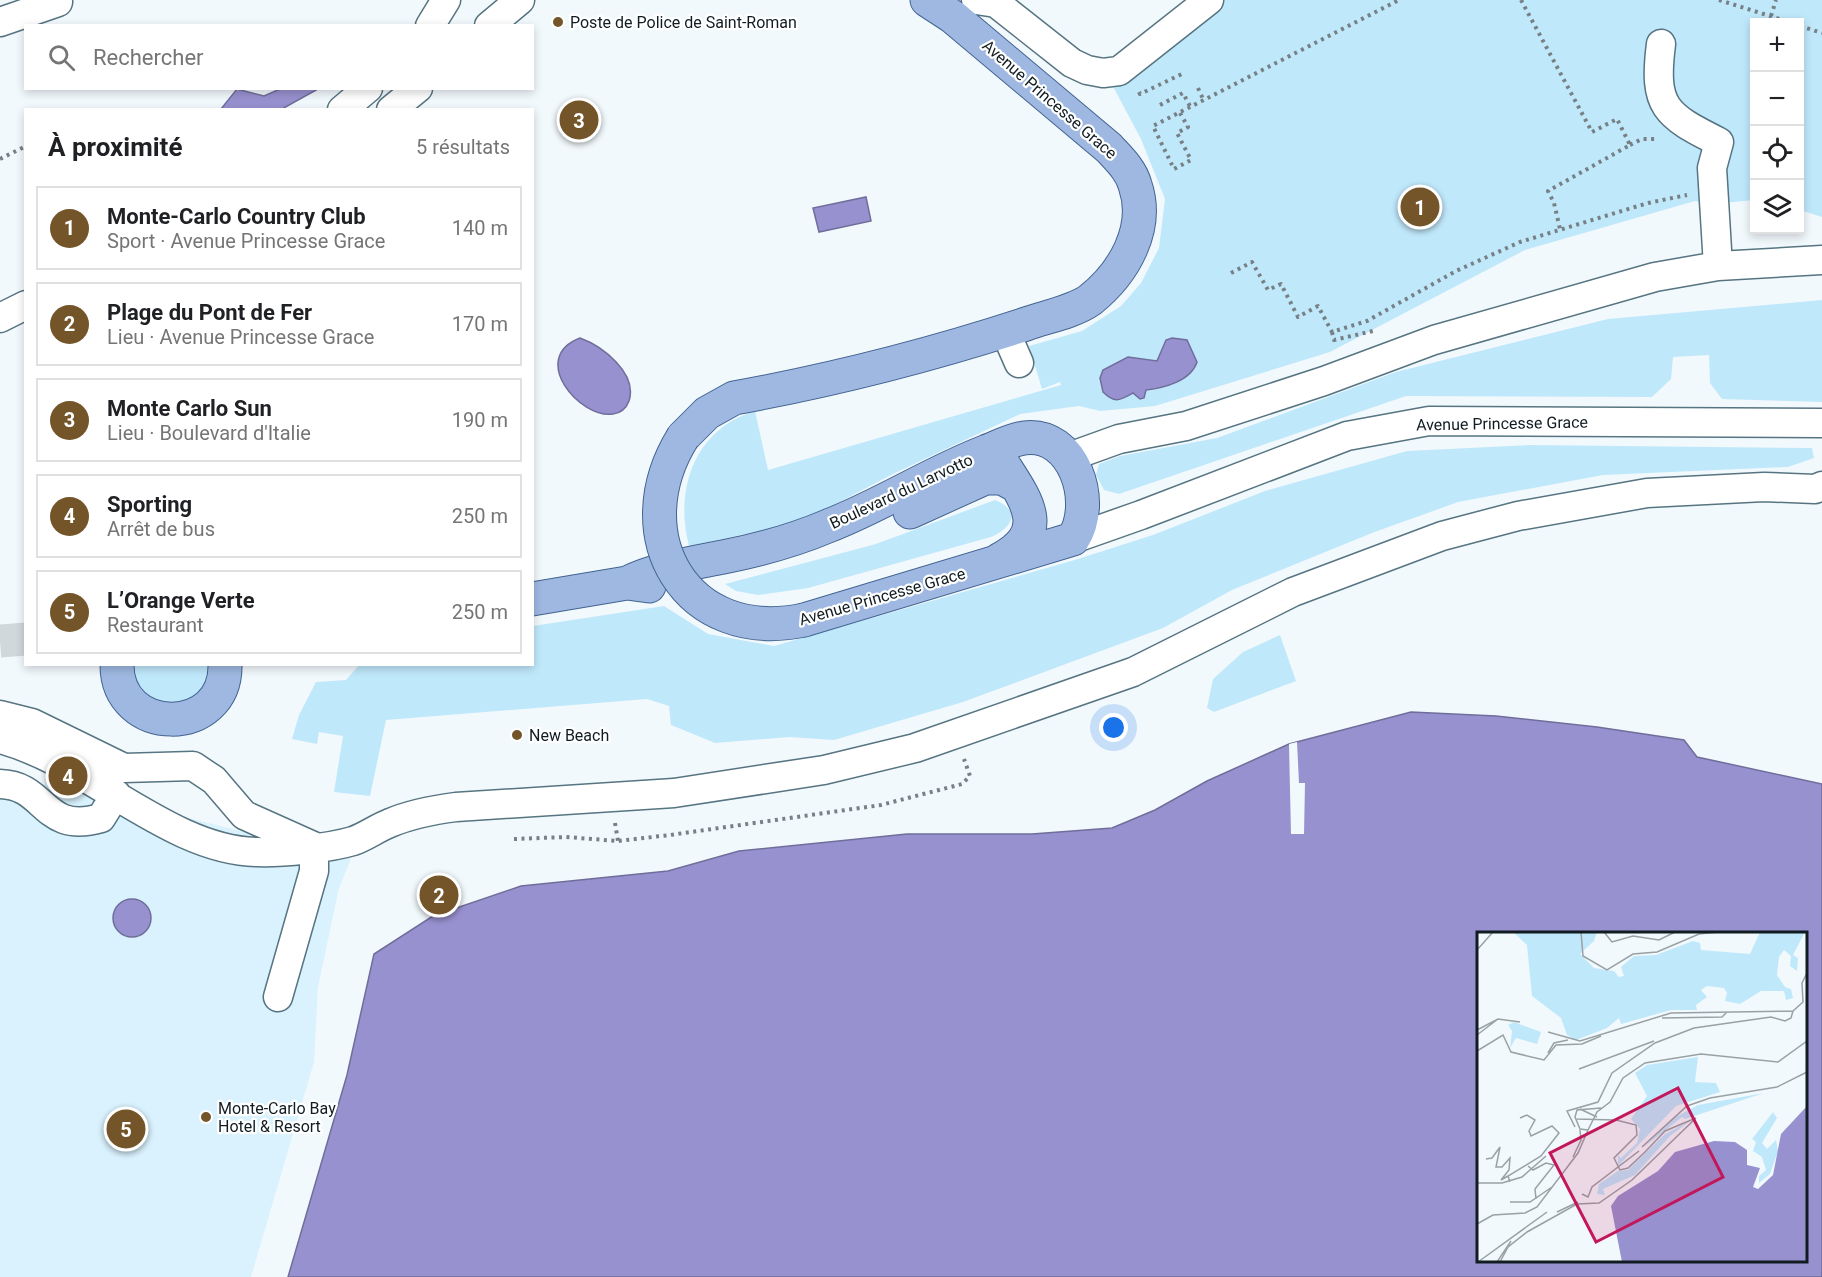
<!DOCTYPE html>
<html lang="fr">
<head>
<meta charset="utf-8">
<style>
  :root { --surface:#fff; --page:#f2f2f2; --text:#202124; --muted:#757577; --line:#e0e0e0; --accent:#735529 }
  body { margin:0; font-family:Roboto,sans-serif; background:var(--page); color:var(--text) }
  .controls { position:absolute; right:18px; top:18px; display:grid; overflow:hidden; border-radius:0px; box-shadow:0 3px 9px #0003 }
  .controls button { width:54px; height:54px; display:grid; place-items:center; padding:0; border:0; border-bottom:2px solid var(--line); background:var(--surface); color:var(--text); font:30px sans-serif }
  .you { position:absolute; left:1114px; top:728px; width:21px; height:21px; margin:-15px; border:4px solid #fff; border-radius:50%; background:#1a73e8; box-shadow:0 0 0 9px #1a73e833 }
  .badge { display:grid; place-items:center; width:39px; height:39px; border-radius:50%; background:var(--accent); color:#fff; font-size:20px; font-weight:700 }
  .pin { position:absolute; translate:-50% -50%; border:3px solid #fff; box-shadow:0 2px 6px #0006 }
  .list { margin:0; padding:0; list-style:none }
  h2 { display:flex; justify-content:space-between; align-items:center; height:78px; margin:0; padding:0 24px; font-size:26px }
  h2 small { font-size:20px; font-weight:400; color:var(--muted) }
  .list li { display:grid; grid-template-columns:39px 1fr auto; gap:18px; align-items:center; box-sizing:border-box; height:84px; margin:0 12px 12px; padding:0 12px; border:2px solid var(--line); border-radius:0px }
  .list b { display:block; font-size:22px; white-space:nowrap }
  .list p { margin:0; font-size:20px; white-space:nowrap; color:var(--muted) }
  .list em { font-size:20px; font-style:normal; color:var(--muted) }
  .icon { flex:none; width:33px; height:33px; fill:none; stroke:currentColor; stroke-width:2; stroke-linecap:round; stroke-linejoin:round }
  .map { position:relative; flex:none; width:1822px; height:1277px; overflow:hidden }
  .search { position:absolute; background:var(--surface); box-shadow:0 3px 9px #0003; left:24px; top:24px; width:510px; height:66px; display:flex; align-items:center; gap:15px; box-sizing:border-box; padding:0 21px; border-radius:0px; color:var(--muted); font-size:22px }
  .panel { position:absolute; background:var(--surface); box-shadow:0 3px 9px #0003; left:24px; top:108px; width:510px; height:558px; border-radius:0px }
  .map>svg:first-child { display:block }
  .built { fill:#d9f2fd }
  .green { fill:#c0e8fb }
  .water { fill:#9891cf; stroke:#6f6e9b; stroke-width:1.5; fill-rule:evenodd }
  .pier { fill:#f2f9fc }
  .lines { fill:none; stroke-linecap:round; stroke-linejoin:round }
  .major-tunnel { stroke:#d0d8db; stroke-width:33; stroke-dasharray:33 16; stroke-linecap:butt }
  .minor-casing { stroke:#567481; stroke-width:31 }
  .major-casing { stroke:#426391; stroke-width:35 }
  .path { stroke:#778185; stroke-width:4; stroke-dasharray:3 4.5; stroke-linecap:butt }
  .minor { stroke:#fff; stroke-width:28 }
  .major { stroke:#9eb8e1; stroke-width:33 }
  .major-bridge-casing { stroke:#426391; stroke-width:35; stroke-linecap:butt }
  .major-bridge { stroke:#9eb8e1; stroke-width:33 }
  .poi-dot { fill:#735529; stroke:#fff; stroke-width:2 }
  .labels { text-anchor:middle; stroke-width:4.5; stroke-linejoin:round; paint-order:stroke }
  .poi-label { font-size:16px; fill:#101c21; stroke:#fff; text-anchor:start }
  .street-label { font-size:16px; fill:#101c21; stroke:#fff }
  .inset-road { fill:none; stroke:#98a1a4; stroke-width:1.5 }
  .view { fill:#c2185b; fill-opacity:0.15; stroke:#c2185b; stroke-width:3 }
  .inset-edge { fill:none; stroke:#101c21; stroke-width:3 }
</style>
</head>
<body>
<div class="map">
<svg width="1822" height="1277" viewBox="0 0 1822 1277">
  <rect width="100%" height="100%" fill="#f2f9fc"/>
  <path class="built" d="M0 779 61 786 351 859 339 888 318 987 314 1062 251 1277H0Z"/>
  <path class="green" d="M1217 0H1822V217L1800 210V22H1754V200L1713 204 1695 201 1525 250 1330 352 1155 406 1100 411 1079 406 1020 414 893 474 799 523 689 546C674 488 695 429 755 411L768 470 1061 385 1060 382 1042 389 1029 346 1082 331 1121 306 1141 283 1159 248 1165 199 1141 139 1109 79 1180 42 1176 32Z
    M1822 300V402L1722 399 1710 383 1709 355 1673 357 1671 379 1652 397 1406 396 1119 494 1104 490 1096 475 1099 464 1120 456 1217 438 1396 372 1608 319Z
    M1531 445 1812 448 1814 458 1788 467 1603 475 1458 502 1372 533 1232 590 1163 628 963 702 834 740 789 737 715 743 671 725 669 706 647 699 386 720 370 796 334 792 343 736 319 732 317 744 292 739 299 715 316 682 346 680 359 665 532 664 533 626 664 606 708 634 774 646 1078 559 1153 535 1265 491 1407 451Z
    M995 500C1022 511 1012 528 991 537L808 588 758 595 736 591 725 584 876 544Z
    M1280 635 1296 681 1214 712 1207 708 1213 679 1243 652Z
    M130 665H208C206 694 196 698 171 708L136 690Z"/>
  <path class="water" d="M237 89 264 96 280 89H318L282 109H221Z
    M866 197 871 221 819 232 813 208Z
    M580 338C602 346 638 373 629 401 626 409 621 413 613 414 580 419 528 358 580 338Z
    M1172 338 1187 340 1197 362C1191 381 1164 388 1146 390L1144 398 1140 399 1133 393C1120 400 1115 404 1103 392L1100 378 1103 370 1128 357 1157 361 1166 340Z
    M1411 712 1496 716 1597 727 1684 740 1697 757 1822 784V1277H288L347 1075 374 954 433 916 521 886 668 871 739 851 907 834H1032L1112 828 1155 810 1207 781 1289 744ZM1478 934H1806V1260H1478Z
    M113 918a19 19 0 1 1 38 0a19 19 0 1 1-38 0Z"/>
  <path class="pier" d="M1297 742 1299 783H1305L1304 834H1291L1289 744Z"/>
  <g class="lines">
    <path class="major-tunnel" d="M0 641 26 639"/>
    <g class="minor-casing">
      <path id="minor" d="M976 0 996 3 1072 63 1087 70 1103 73 1119 71 1209 0
        M0 22 58 2
        M430 26 446 0
        M489 26 520 0
        M1661 44C1653 107 1665 115 1719 142L1712 168 1718 266
        M342 110 368 88
        M391 110 418 88
        M0 318 26 305
        M1005 331 1019 363
        M1069 457 1119 439 1186 426 1324 381 1434 340 1655 277 1718 266 1822 260
        M1073 539 1141 515 1347 436 1429 421 1822 423
        M0 715 32 723 124 768 193 766 214 780 244 815 313 846
        M0 739C88 762 170 851 257 852 281 853 330 848 353 841 365 837 377 828 390 823 411 814 433 810 456 807L674 793 824 770 915 748 1133 672 1293 592 1442 536 1518 516 1647 493 1764 487 1815 489 1822 486
        M0 784C47 785 42 835 101 818L116 794
        M278 997 314 871V847"/>
    </g>
    <g class="major-casing">
      <path id="major" d="M683 437 707 413 734 398C833 380 931 355 1026 324 1045 317 1073 312 1090 300 1124 273 1150 228 1135 185 1131 170 1119 159 1109 148L953 17 927 0
        M910 512 985 478H1002L1017 486
        M999 560C1049 533 1029 504 1005 467
        M627 583C659 568 688 564 723 557 759 550 795 540 828 526 882 505 931 473 985 452 998 447 1011 440 1024 438 1074 431 1097 503 1073 539
        M532 599 627 583 649 586
        M804 620 1073 539
        M117 664C116 737 227 738 225 664"/>
    </g>
    <path class="path" d="M1521 0 1592 132 1617 119 1630 145 1548 191 1554 203 1560 229
      M1719 0 1789 22
      M1771 16 1776 0
      M1800 26 1822 33
      M1198 88 1204 101
      M1139 92 1140 94 1184 73
      M1160 105 1183 93 1191 108
      M1180 113 1188 127 1177 133 1191 160 1174 169 1153 126 1399 0
      M1630 145 1642 139H1657
      M0 159 26 146
      M1231 273 1252 262 1268 290 1281 284 1298 317 1318 306 1332 332 1367 321 1456 271 1520 242 1648 203 1687 195
      M1332 332 1334 340 1373 331
      M615 823 618 841
      M514 839 566 837 618 841 670 835 881 805 962 784 970 776 964 759"/>
    <use href="#minor" class="minor"/>
    <use href="#major" class="major"/>
    <g class="major-bridge-casing">
      <path id="major-bridge" d="M683 437C622 535 686 645 804 620"/>
    </g>
    <use href="#major-bridge" class="major-bridge"/>
  </g>
  <g class="poi-dot">
    <circle cx="558" cy="22" r="6"/>
    <circle cx="517" cy="735" r="6"/>
    <circle cx="206" cy="1117" r="6"/>
  </g>
  <g class="labels">
    <g class="poi-label">
      <text x="570" y="28">Poste de Police de Saint-Roman</text>
      <text x="529" y="741">New Beach</text>
      <text x="218" y="1114">Monte-Carlo Bay<tspan x="218" dy="18">Hotel &amp; Resort</tspan></text>
    </g>
    <g class="street-label">
      <text transform="translate(1050 99) rotate(41)" y="6">Avenue Princesse Grace</text>
      <text transform="translate(1502 423) rotate(-1)" y="6">Avenue Princesse Grace</text>
      <text transform="translate(901 491) rotate(-25)" y="6">Boulevard du Larvotto</text>
      <text transform="translate(882 596) rotate(-16)" y="6">Avenue Princesse Grace</text>
    </g>
  </g>
  <g transform="translate(1477 932)">
    <rect width="330" height="330" fill="#f2f9fc"/>
    <path d="M36 0H120L117 9 103 22 117 36 137 39 142 45 147 44 144 35 157 24 179 23 216 9 223 11 224 18 273 22 283 0H328L316 23 321 26 320 39 313 34 314 24 307 18 302 25 300 43 308 55 314 57 316 66 309 68 307 59H284L263 72 248 69 250 61 247 56 230 54 224 58 230 65 219 73 220 78H194L144 92 142 86 130 96 99 108 90 103 84 86 55 64 50 13ZM37 90 64 100 60 112 39 106 33 116 35 99 31 93ZM221 125 218 150 239 151 243 160 199 174 141 234V223L144 226 160 211 163 197 154 187 170 164 158 141 170 133ZM287 161 208 187 205 185 167 215 197 186 221 173ZM296 180 300 186 285 211 290 217 299 208 301 219 293 242 282 251V244L289 238 285 225 276 219 279 210 275 207ZM213 189 193 204 158 243 126 257 128 263 120 262 122 252 141 239 151 238 188 202Z" fill="#c0e8fb"/>
    <path d="M330 174V330H145L134 274 141 264 181 239 198 220 237 209 258 210 270 218V233L283 236 276 255 281 257 296 243 304 202Z" fill="#9891cf"/>
    <path class="inset-road" d="M104 0 106 24 130 38 156 22 180 20 222 2 241 0M127 0 135 10 156 4 182 8 198 0M0 18 16 0M185 86 245 85 250 80M0 98 21 87 43 90M71 100 103 109 194 81 316 79 326 70 325 51 330 41M0 103 21 87M0 119 26 103 34 120 67 128 79 113 105 112 124 104M71 121 77 111 91 108M102 137 177 109M124 176 100 178 98 185 103 197 111 198 120 180 133 170 146 146 168 131 224 122 301 130 330 109M103 177 120 185M98 187 139 188 159 193 160 203 137 226 143 238 151 236 168 220M98 195 90 179 121 170 135 141 178 111 217 96 294 85 308 89 314 86 316 79M165 215 210 174 233 166 300 155 330 140M96 225 104 208 103 198M9 227 15 226 23 215 19 235H25L33 226 32 238 24 248 31 244M51 234 56 238 69 231 77 233 58 257 59 267M33 250 31 244 64 224 82 201 75 194 54 204 52 199 58 188 50 183 43 186M0 251H25L45 245 69 224M105 262 111 265 115 255 162 219M33 270H53L75 255M80 280 101 270M0 292 16 283 48 281 60 275 101 221 111 198M1 330 70 280M20 330 34 309M23 330 31 315 50 300 100 272 122 271 155 248 219 186 188 199 168 220"/>
    <path class="view" d="M201 156 246 245 119 310 73 221Z"/>
    <rect width="330" height="330" class="inset-edge"/>
  </g>
</svg>
<div class="controls">
<button>+</button>
<button>−</button>
<button><svg class="icon" aria-label="locate" viewBox="0 0 24 24"><circle cx="12" cy="12" r="6"/><path d="M12 2v4M12 18v4M2 12h4M18 12h4"/></svg></button>
<button><svg class="icon" aria-label="layers" viewBox="0 0 24 24"><path d="M12 4l9 5-9 5-9-5zM3 14l9 5 9-5"/></svg></button>
</div>
<div class="you"></div>
<div class="pin badge" style="left:1420px;top:207px">1</div>
<div class="pin badge" style="left:439px;top:895px">2</div>
<div class="pin badge" style="left:579px;top:120px">3</div>
<div class="pin badge" style="left:68px;top:776px">4</div>
<div class="pin badge" style="left:126px;top:1129px">5</div>
<div class="search"><svg class="icon" aria-label="search" viewBox="0 0 24 24"><circle cx="10" cy="10" r="6"/><path d="M15 15l6 6"/></svg>Rechercher</div>
<section class="panel">
<h2>À proximité<small>5 résultats</small></h2>
<ul class="list">
<li><span class="badge">1</span><div><b>Monte-Carlo Country Club</b><p>Sport · Avenue Princesse Grace</p></div><em>140 m</em></li>
<li><span class="badge">2</span><div><b>Plage du Pont de Fer</b><p>Lieu · Avenue Princesse Grace</p></div><em>170 m</em></li>
<li><span class="badge">3</span><div><b>Monte Carlo Sun</b><p>Lieu · Boulevard d'Italie</p></div><em>190 m</em></li>
<li><span class="badge">4</span><div><b>Sporting</b><p>Arrêt de bus</p></div><em>250 m</em></li>
<li><span class="badge">5</span><div><b>L’Orange Verte</b><p>Restaurant</p></div><em>250 m</em></li>
</ul>
</section>
</div>
</body>
</html>
